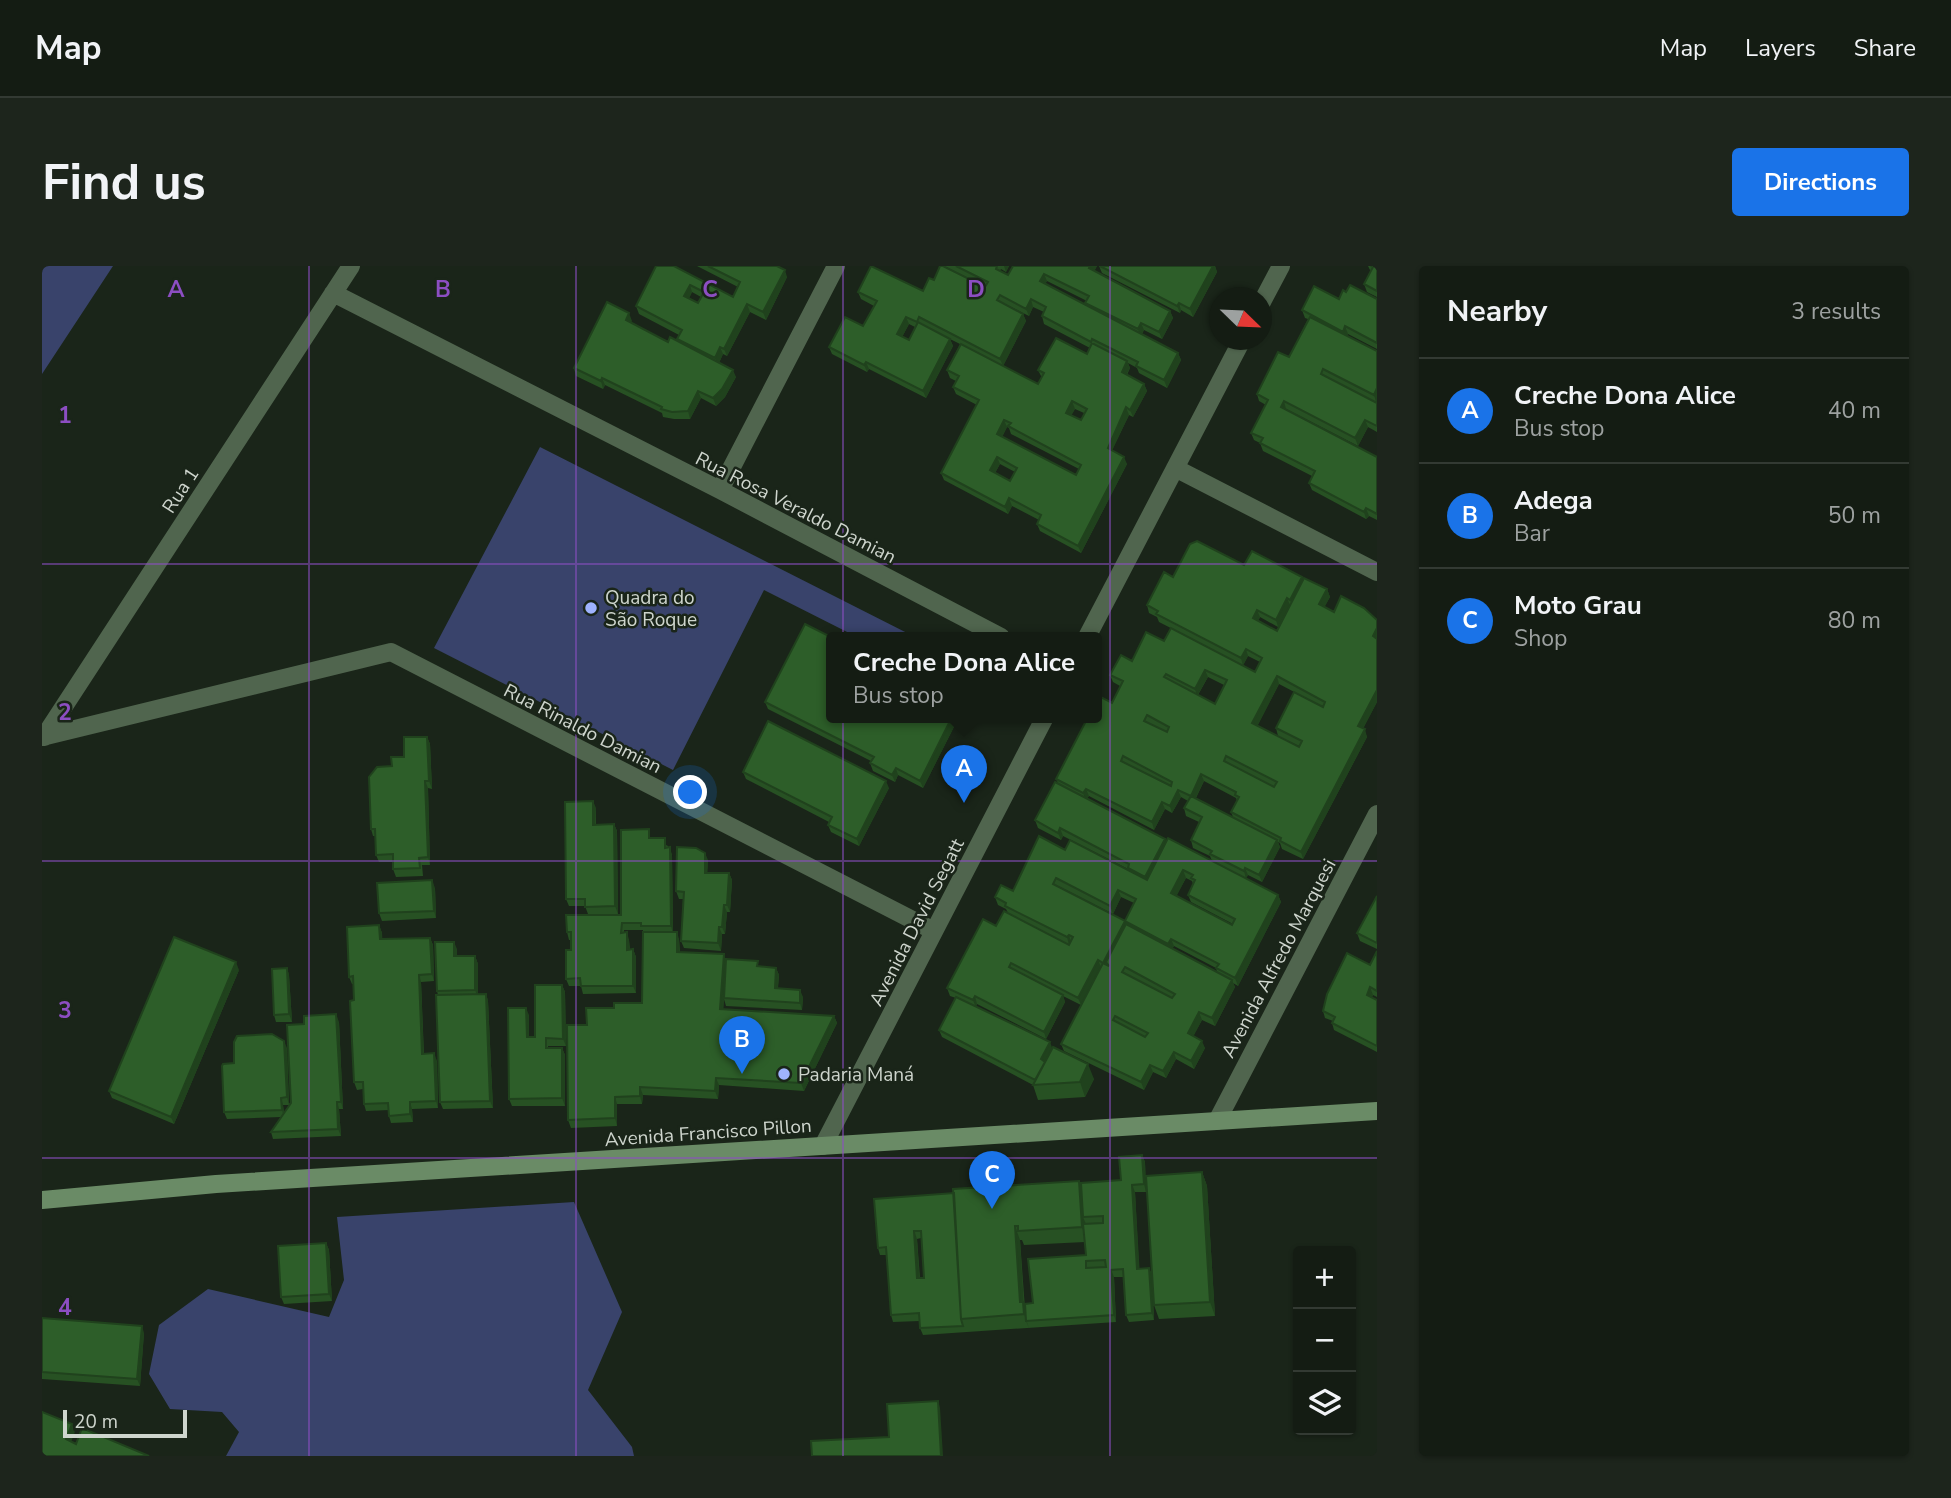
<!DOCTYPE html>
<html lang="en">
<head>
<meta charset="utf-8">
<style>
  :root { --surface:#141c13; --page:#1d251c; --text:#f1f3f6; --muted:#9da1a0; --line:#333a33; --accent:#1a73e8 }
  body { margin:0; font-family:"Nunito Sans",sans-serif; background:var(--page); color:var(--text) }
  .controls { position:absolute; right:21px; bottom:21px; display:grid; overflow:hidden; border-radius:7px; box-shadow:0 2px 5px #0004 }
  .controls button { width:63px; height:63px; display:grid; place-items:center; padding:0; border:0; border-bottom:2px solid var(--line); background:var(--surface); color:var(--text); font:35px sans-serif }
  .compass { position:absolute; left:1167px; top:21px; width:63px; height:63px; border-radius:50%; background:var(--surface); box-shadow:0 2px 5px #0004; rotate:113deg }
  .scale { position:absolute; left:21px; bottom:18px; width:124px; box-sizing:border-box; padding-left:7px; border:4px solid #ced5cd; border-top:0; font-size:19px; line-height:24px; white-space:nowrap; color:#ced5cd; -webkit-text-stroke:5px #1a2519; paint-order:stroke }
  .you { position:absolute; left:649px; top:527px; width:24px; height:24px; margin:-18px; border:5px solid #fff; border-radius:50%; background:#1a73e8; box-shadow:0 0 0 10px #1a73e833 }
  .badge { display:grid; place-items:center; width:46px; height:46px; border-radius:50%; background:var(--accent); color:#fff; font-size:23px; font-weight:700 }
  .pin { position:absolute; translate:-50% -58px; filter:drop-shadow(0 2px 4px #0008) }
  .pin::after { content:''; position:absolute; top:37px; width:24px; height:21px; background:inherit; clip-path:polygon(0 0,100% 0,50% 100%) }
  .popup { position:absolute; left:784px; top:366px; width:276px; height:91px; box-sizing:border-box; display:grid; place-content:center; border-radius:7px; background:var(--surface); filter:drop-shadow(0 2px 5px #0005); font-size:23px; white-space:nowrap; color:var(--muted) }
  .popup b { font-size:26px; color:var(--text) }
  .popup::after { content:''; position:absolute; left:50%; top:100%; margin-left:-14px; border:14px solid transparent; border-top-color:var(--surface) }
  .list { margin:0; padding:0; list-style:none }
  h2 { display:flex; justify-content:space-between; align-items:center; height:91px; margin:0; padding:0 28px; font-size:30px }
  h2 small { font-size:23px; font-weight:400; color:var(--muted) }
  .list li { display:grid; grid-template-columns:46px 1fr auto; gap:21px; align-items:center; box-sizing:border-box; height:105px; padding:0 28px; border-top:2px solid var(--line) }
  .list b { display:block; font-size:26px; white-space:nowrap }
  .list p { margin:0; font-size:23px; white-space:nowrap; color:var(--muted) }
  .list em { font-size:23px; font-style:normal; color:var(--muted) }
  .icon { flex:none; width:38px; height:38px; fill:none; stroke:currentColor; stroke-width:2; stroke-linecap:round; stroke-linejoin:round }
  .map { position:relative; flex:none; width:1335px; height:1190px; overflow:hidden; border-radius:7px }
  header { display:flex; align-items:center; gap:42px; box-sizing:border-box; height:98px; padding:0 35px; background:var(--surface); border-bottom:2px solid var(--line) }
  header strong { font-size:33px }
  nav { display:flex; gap:38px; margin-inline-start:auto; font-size:24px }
  .intro { display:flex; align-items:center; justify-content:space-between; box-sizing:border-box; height:168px; padding:0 42px }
  h1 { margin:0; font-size:49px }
  .button { padding:18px 32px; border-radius:7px; background:var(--accent); color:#fff; font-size:24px; font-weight:700 }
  main { display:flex; gap:42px; padding:0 42px }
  aside { flex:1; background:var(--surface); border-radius:7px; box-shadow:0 2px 5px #0004 }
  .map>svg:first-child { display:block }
  .green { fill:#39436b }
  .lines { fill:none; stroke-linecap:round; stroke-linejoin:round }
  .street { stroke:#50654e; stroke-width:18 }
  .secondary { stroke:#6a8b66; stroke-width:18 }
  .wall { fill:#275123; fill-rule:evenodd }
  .shaded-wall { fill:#20421d }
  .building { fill:#2d5e29; stroke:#20421d; stroke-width:2; fill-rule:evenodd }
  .grid { fill:none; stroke:#8c4ec2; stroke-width:2; stroke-opacity:0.55 }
  .poi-dot { fill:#9fb3fd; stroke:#1a2519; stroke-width:2.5 }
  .labels { text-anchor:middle; stroke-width:5; stroke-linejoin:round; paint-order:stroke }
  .street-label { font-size:19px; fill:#ced5cd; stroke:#1a2519 }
  .poi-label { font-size:19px; fill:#ced5cd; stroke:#1a2519; text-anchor:start }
  .grid-label { font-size:23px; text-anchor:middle; font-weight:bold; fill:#8c4ec2; stroke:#1a2519; stroke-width:5; stroke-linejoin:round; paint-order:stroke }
</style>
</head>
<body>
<header>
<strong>Map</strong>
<nav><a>Map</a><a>Layers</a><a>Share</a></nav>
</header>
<div class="intro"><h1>Find us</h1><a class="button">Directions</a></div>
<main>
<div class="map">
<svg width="1335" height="1190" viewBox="0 0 1335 1190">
  <rect width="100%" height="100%" fill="#1a2519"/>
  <path class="green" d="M0 0H71L0 108Z
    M498 181 873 371H815L722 324 631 504 392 382Z
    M532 936 580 1046 546 1124 590 1181 592 1190H184L197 1166 180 1146 128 1143 107 1108 117 1059 166 1023 287 1051 302 1014 295 951Z"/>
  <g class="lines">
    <path class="street" d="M291 27 678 224 959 371
      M1220 36 1239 0
      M1133 202 1335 306
      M678 224 794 0
      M1045 371 1200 74
      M0 471 349 386 892 665
      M2 471 309 0
      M1175 855 1335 548
      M781 880 1003 451"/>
    <path class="secondary" d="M0 934 174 918 1335 845"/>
  </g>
  <path class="wall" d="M614 0 691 31 696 21 655 0H735L745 11 724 54 708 46 685 90 681 88 677 97 694 111 683 131 674 140 659 132 648 153H632L621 151 620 147 563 119 561 123 534 110 532 102 590 55 589 56 626 76H637L635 73 637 69 597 48 594 40ZM650 26 659 31 656 37 647 32Z
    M902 0H967L964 6 959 3 958 5 966 9 1055 0 1052 5 1128 45 1131 52 1120 73 1102 64 1100 68 1136 87 1139 94 1125 122 1097 107 1095 102 1086 97 1088 102 1085 109 1102 118 1105 125 1091 151 1087 149 1070 184 1085 198 1039 287 998 265 995 258 997 254 970 240 966 248 902 214 899 207 935 139 914 128 911 121 914 115 908 112 905 104 918 78 908 73 911 80 884 132 827 103 825 106 790 88 787 81 821 60 832 40 819 33 816 26 881 25 892 14 943 21ZM1005 15 1045 35 1043 37 1044 39 1003 18ZM961 37 987 50 991 41 1002 46 1000 50 1002 58 1048 82 1045 88 996 104 1000 112 996 118 961 100 984 55 981 48ZM867 58 873 61 867 74 860 71ZM1033 143 1042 147 1039 154 1029 149ZM965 161 967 162 969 168 1037 203 1034 209 960 171ZM958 198 973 206 968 215 953 207Z
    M1057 0H1173L1175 6 1151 51 1139 44 1138 47 1060 7Z
    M1326 0H1335V31L1325 26 1322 18 1329 6Z
    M1304 26 1335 33V83L1306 68 1305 70 1335 85V135L1334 136 1296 117 1335 137V166L1326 161 1316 180 1244 143V144L1335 191V254L1327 250 1324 253 1270 224 1267 217 1270 210 1221 185 1218 177 1212 174 1209 167 1224 139 1217 135 1215 128 1247 91 1266 53 1263 52 1260 44 1297 33Z
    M1202 299 1260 311 1261 313 1285 323 1288 331 1282 341 1292 346 1335 354V436L1321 462 1325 471 1261 593 1240 583 1238 577 1236 576 1238 581 1220 616 1206 609 1204 612 1236 629 1239 636 1196 720 1191 717 1193 721 1173 760 1160 754 1151 770 1163 782 1152 803 1134 793 1124 812 1111 806 1102 824 1022 785 1019 778 1039 739 1021 730 1023 736 1004 773 935 738 934 740 1010 782 1052 813 1043 831 996 834 991 819 900 771 897 764 914 732 908 730 905 722 954 660 1027 679 966 647 964 643 956 639 953 631 971 625 1023 584 1087 605 1086 603 1021 570 1019 574 996 562 993 554 1016 517 1014 513 1070 437 1078 420 1071 416 1068 409 1122 375 1158 377 1117 356 1115 351 1107 347 1105 339 1131 311ZM1218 351 1236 361 1235 365 1216 355ZM1206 390 1218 396 1213 406 1201 399ZM1166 411 1182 419 1173 438 1156 429ZM1237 418 1281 441 1234 462 1236 470 1257 480V481L1215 460ZM1162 515 1194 532 1195 535 1189 546 1191 551 1154 532ZM1047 530 1112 564 1123 543 1130 547 1139 531 1146 535 1142 542 1144 550 1157 556 1149 574 1151 582 1168 590 1170 595 1124 576 1123 573 1045 532ZM1144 612 1150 615 1151 618 1146 629 1149 636 1191 658 1190 659 1134 630ZM1016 620 1071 648 1079 631 1092 637 1083 655 1016 621ZM1132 680 1174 702 1175 706 1130 683Z
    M723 436 789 451H917L881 522 856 509 853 516 831 505 828 497 829 495 726 443Z
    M385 471 388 478 390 523 386 522 388 599H380L381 610 354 611 351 603V596H337L334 589 333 570H331L329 563 350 500Z
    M701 506 847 522 817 580 789 566 786 559 787 556 704 513Z
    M554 542V558H572L575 565 576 648H546L543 640H527L524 633Z
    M609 571V572L626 580 630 589 631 666 637 673 638 686 718 701 734 702 737 709 736 722 761 731 760 744 684 740 682 733 681 743 792 750 795 757 762 825 677 819 676 833 601 829 600 838H575V860L529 862 526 854 545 759 572 742 600 737 601 666V664H582V666L587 674 588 684 591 683 594 691V727L541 728 539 720H527L524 713 529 684V674H527L525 666 579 649Z
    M666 594 665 607H687L690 614 688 646H685L683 668H680L679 685 642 682 639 675 641 633H637L634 625Z
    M393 622 394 652 340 655 337 647Z
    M1335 630V683L1318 675 1315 667Z
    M337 659 340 667V673L388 672 391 679 392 715 379 716 382 788 395 795 396 842 370 843 371 856 349 857 347 850V844L324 845 322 838 321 823 315 824 312 816V718H310L307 711Z
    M415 683V690H433L436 698V728H444L446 735 451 842 401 843 398 836 396 729 395 725Z
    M1335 685V731L1331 729 1330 731 1335 734V786L1292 764 1290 757 1291 755 1283 752 1281 745 1328 699Z
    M245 702 247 709 250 756H234L232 749Z
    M197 704 132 858 70 832 67 825Z
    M520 719 523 726 524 780H506V782H520L523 789V840H470L467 833 487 749V771H493Z
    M297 756 301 843H297L299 870 231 873 229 866 239 851 185 853 182 846 192 797 245 782 247 838ZM241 839H247L242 846Z
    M1100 889 1103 896 1104 926H1093L1097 1002H1107L1110 1009 1112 1054 1087 1056 1084 1049 1081 1011H1072L1074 1056 881 1069 878 1062V1055L851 1056 849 1049 845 989H838L836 982 912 927 1037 915 1039 922 1079 914ZM879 972 882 1012H878L875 973ZM978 974H980L982 979 1043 976 1044 989 983 1043Z
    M1160 906 1165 920 1173 1050 1117 1053 1112 1039Z
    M284 977 287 984 290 1035 242 1038 239 1031Z
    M0 1052 102 1067 98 1120 0 1113Z"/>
  <path class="shaded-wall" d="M962 0H967L964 6Z
    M1048 0H1055L1050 10 1047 2Z
    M1171 0H1173L1175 6 1151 51 1148 43Z
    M743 4 745 11 724 54 721 46Z
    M1002 8 1005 15 1001 22 998 15Z
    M648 19 650 26 645 37 642 30Z
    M989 33 991 41 987 50 984 43Z
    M1137 37 1139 44 1138 47 1135 40Z
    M705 38 708 46 685 90 682 83Z
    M1128 45 1131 52 1120 73 1117 66Z
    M587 47 590 55 587 61 584 54Z
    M981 48 984 55 961 100 958 93Z
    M864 51 867 58 858 75 855 68Z
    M1099 57 1102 64 1098 71 1096 63Z
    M1303 60 1306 68 1304 73 1301 66Z
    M908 73 911 80 884 132 881 125Z
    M678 81 681 88 676 99 673 92Z
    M1136 87 1139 94 1125 122 1122 114Z
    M1085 95 1088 102 1082 113 1080 106Z
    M824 96 827 103 825 106 822 99Z
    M691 104 694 111 683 131 674 140 671 132Z
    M560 112 563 119 561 123 559 115Z
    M1102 118 1105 125 1091 151 1088 144Z
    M1335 122V135L1334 136 1332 129Z
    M656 125 659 132 648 153 646 145Z
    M1030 135 1033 143 1027 154 1024 147Z
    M1242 135 1244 143 1241 148 1239 141Z
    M1084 141 1087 149 1068 189 1066 182Z
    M962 154 965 161 958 175 955 168Z
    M1323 154 1326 161 1316 180 1313 172Z
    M955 191 958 198 950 212 948 204Z
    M1082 191 1085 198 1039 287 1036 280Z
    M967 232 970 240 966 248 963 241Z
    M1324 242 1327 250 1324 253 1322 246Z
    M1260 311 1263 318 1251 341 1248 334Z
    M1285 323 1288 331 1280 346 1277 338Z
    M1245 332 1248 339 1236 361 1234 354Z
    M1215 344 1218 351 1214 360 1211 352Z
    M1335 362V374L1331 370Z
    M1204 383 1206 390 1201 400 1199 392Z
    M1163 404 1166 411 1155 430 1153 423Z
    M1235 410 1237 418 1213 465 1210 457Z
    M1335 424V436L1319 467 1316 460Z
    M910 451H917L881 522 878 515Z
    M1323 463 1325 471 1261 593 1259 586Z
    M385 471 388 478 390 523 387 515Z
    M854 502 856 509 853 516 850 509Z
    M1159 508 1162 515 1151 537 1149 530Z
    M383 515 386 522 388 599 386 591Z
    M844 515 847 522 817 580 815 573Z
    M1044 523 1047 530 1044 535 1041 527Z
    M1136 524 1139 531 1130 547 1128 540Z
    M551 535 554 542 553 566 551 559Z
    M1120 536 1123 543 1112 564 1110 556Z
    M572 558 575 565 576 648 573 640Z
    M1018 562 1021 570 1019 574 1016 567Z
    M1123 573 1126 581 1106 619 1103 611Z
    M1235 574 1238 581 1220 616 1217 609Z
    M628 581 630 589 631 668 629 660Z
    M663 587 666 594 665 614 663 607Z
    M1203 602 1206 609 1204 613 1202 605Z
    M1141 604 1144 612 1132 635 1129 627Z
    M687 607 690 614 688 646 685 639Z
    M390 614 393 622 394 652 392 645Z
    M1076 624 1079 631 1071 648 1068 640Z
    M1236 629 1239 636 1196 720 1193 712Z
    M682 639 685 646 683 668 680 661Z
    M1083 655 1085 662 1064 696 1065 701 1061 697Z
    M337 659 340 667 341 681 338 673Z
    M677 661 680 668 679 685 676 677Z
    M585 666 587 674 588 691 585 684Z
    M635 666 637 673 638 693 635 686Z
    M1027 669 1029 676 1027 679 1025 671Z
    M388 672 391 679 392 715 390 708Z
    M1129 673 1132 680 1129 685 1126 678Z
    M412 676 415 683V698L412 690Z
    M591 683 594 691V727L591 720Z
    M682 688 684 695 681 750 678 743Z
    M433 690 436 698V732L433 724Z
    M1056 694 1059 701 1039 739 1036 732Z
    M194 696 197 704 132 858 129 851Z
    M245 702 247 709 250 756 247 748Z
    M734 702 737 709 735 729 733 722Z
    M377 709 379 716 382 795 380 788Z
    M1190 714 1193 721 1173 760 1170 752Z
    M520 719 523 726 524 780 521 773Z
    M1328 721 1331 729 1328 736 1325 729Z
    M758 724 761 731 760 744 758 737Z
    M444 728 446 735 451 842 448 835Z
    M1021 729 1023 736 1004 773 1002 766Z
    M933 730 935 738 934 742 931 734Z
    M484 742 487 749V779L485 771Z
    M1157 746 1160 754 1149 775 1146 767Z
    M294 748 297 756 301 843 299 836Z
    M792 750 795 757 762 825 759 817Z
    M242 775 245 782 247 839 245 831Z
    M1160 775 1163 782 1152 803 1149 795Z
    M1008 776 1011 784 1002 801 999 793Z
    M520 782 523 789V840L520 832Z
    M1132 786 1134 793 1124 812 1121 805Z
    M392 787 395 795 396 842 394 835Z
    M1046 798 1052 813 1043 831 1038 816Z
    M1108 799 1111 806 1102 824 1099 816Z
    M674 812 677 819 676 833 673 825Z
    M598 821 601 829 600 838 598 830Z
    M573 831 575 838V860L573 852Z
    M239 832 241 839 242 851 240 844Z
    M295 836 297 843 299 870 296 863Z
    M368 836 370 843 371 856 368 848Z
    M1100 889 1103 896 1104 926 1102 918Z
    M1160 906 1165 920 1173 1050 1168 1036Z
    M1037 915 1042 929 1041 951 1044 958 1045 976 1040 961Z
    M1090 919 1093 926 1098 1010 1095 1003Z
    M973 960 978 974 982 1041 986 1051 984 1055 987 1062 978 1036Z
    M872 965 875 973 878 1020 875 1012Z
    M284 977 287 984 290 1035 287 1028Z
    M1107 1002 1110 1009 1112 1054 1110 1047Z
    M1069 1004 1072 1011 1074 1056 1072 1049Z
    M100 1060 102 1067 98 1120 95 1113Z
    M896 1135 898 1142 901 1190H899Z
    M30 1158 33 1166 27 1181 24 1173Z"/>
  <path class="building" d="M614 0H632L691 31 698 16 666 0H735L743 4 721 46 705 38 682 83 678 81 673 92 635 73 640 64 594 40ZM648 19 662 26 656 37 642 30Z
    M829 0 881 25 887 12 892 14 898 0H901L943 21 946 16 914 0H955L954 3 966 9 971 0H1048L1047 2 1128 45 1117 66 1099 57 1096 63 1043 37 1047 30 1002 8 998 15 1136 87 1122 114 1094 100 1096 96 1050 73 1049 76 1000 50 1004 41 989 33 984 43 958 29 955 34 981 48 958 93 877 51 875 56 864 51 855 68 867 74 876 56 908 73 881 125 824 96 822 99 787 81 803 51 821 60 835 35 816 26Z
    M1058 0H1171L1148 43 1137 37 1135 40Z
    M1329 0H1335V25L1322 18 1331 1Z
    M1308 19 1335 33V77L1303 60 1301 66 1260 44 1272 20 1297 33 1301 24 1304 26Z
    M565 36 587 47 584 54 626 76 628 71 691 104 680 123 671 132 656 125 646 145 630 146 619 143 620 141 560 112 559 115 532 102Z
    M1268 51 1335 85V122L1332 129 1281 103 1279 108 1335 137V160L1323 154 1313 172 1242 135 1239 141 1335 191V248L1324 242 1322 246 1267 217 1273 205 1218 177 1221 172 1209 167 1226 134 1215 128 1236 86 1247 91Z
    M1014 72 1045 88 1050 77 1085 95 1080 106 1102 118 1088 144 1084 141 1066 182 1082 191 1036 280 995 258 999 249 967 232 963 241 899 207 937 134 911 121 917 110 905 104 919 78 996 118 1002 107 996 104ZM1030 135 1045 143 1039 154 1024 147ZM962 154 969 157 966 160 1039 199 1034 209 955 168ZM955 191 975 202 968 215 948 204Z
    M1155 275 1202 299 1210 285 1260 311 1248 334 1245 332 1234 354 1215 344 1211 352 1235 365 1262 312 1285 323 1277 338 1292 346 1299 330 1322 342 1335 354V362L1331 370 1335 373V424L1316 460 1323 463 1259 586 1238 575 1239 572 1189 546 1197 531 1193 529 1194 526 1159 508 1149 530 1235 574 1217 609 1203 602 1202 605 1168 588 1170 585 1149 574 1160 551 1142 542 1149 530 1136 524 1128 540 1120 536 1110 556 1044 523 1041 527 1014 513 1046 451H1055V434L1057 430 1070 437 1081 415 1068 409 1079 389 1090 395 1104 366 1122 375 1129 362 1213 406 1220 392 1204 383 1199 392 1114 348 1116 345 1105 339 1122 306 1131 311 1148 278ZM1163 404 1185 414 1173 438 1122 411 1124 408 1153 423ZM1235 410 1283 436 1281 441 1252 426 1234 462 1260 475 1257 481 1210 457ZM1105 449 1127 461 1125 466 1102 455ZM1081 490 1130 516 1129 520 1079 495ZM1184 490 1235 516 1232 521 1182 495Z
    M763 358 789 371V451H910L878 515 854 502 850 509 828 497 832 491 723 436Z
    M726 455 844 515 815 573 786 559 790 551 701 506Z
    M362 471H385L387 515H383L386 591 377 592 378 602 351 603V588L334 589 333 563H329L327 511 335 501 350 500 349 491H362Z
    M1013 516 1123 573 1103 611 1086 602 1087 598 1018 562 1016 567 993 554Z
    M551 535V559L572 558 573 640 543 641V633H524L523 536Z
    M607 563V572H623V582L628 581 629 660H599V657H580L579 667 585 666V684L591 683V720H539L538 712 524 713V684H529V666H525L524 649H579V564Z
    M997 570 1023 584 1028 574 1105 614 1126 572 1236 629 1193 712 1174 702 1177 698 1129 673 1126 678 1083 655 1061 697 1056 694 1036 732 969 697 967 701 1021 729 1002 766 933 730 931 734 905 722 941 653 954 660 962 645 1027 679 1031 671 1027 669 1025 671 963 640 964 637 953 631 959 619 971 625ZM1141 604 1151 609 1149 612 1153 614 1146 629 1193 653 1190 659 1129 627ZM1014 612 1068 640 1076 624 1094 633 1083 655 1011 618Z
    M635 581 654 582 663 587V607H687L685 639H682L680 661H677L676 677 639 675 642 626 634 625Z
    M390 614 392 645 337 647 335 617Z
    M1335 630V677L1315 667Z
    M1084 658 1190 714 1170 752 1157 746 1146 767 1160 775 1149 795 1132 786 1121 805 1108 799 1099 816 1019 778 1061 697 1067 700 1064 696ZM1083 701 1133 728 1130 732 1080 706ZM1073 750 1106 767 1103 771 1071 754Z
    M337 659 338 673 388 672 390 708 377 709 380 788 392 787 394 835 368 836V848L347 850 346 837 322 838 321 816H312L308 735 312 734 311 710 307 711 305 661Z
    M601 666H635V686L682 688 678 743 792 750 759 817 674 812 673 825 598 821V830L573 831V852L526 854 525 759H545L544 742H572V737H600Z
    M132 671 194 696 129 851 67 825Z
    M393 676H412V690H433V724L395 725Z
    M1335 685V725L1328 721 1325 729 1335 734V780L1290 757 1293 751 1281 745 1285 728 1305 687 1328 699Z
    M684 693 716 695 715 700 734 702 733 722 758 724V737L682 732Z
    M245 702 247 748 232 749 230 703Z
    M493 719H520L521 773 504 772V782H520V832L467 833 466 742H484L485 771H493Z
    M444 728 448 835 398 836 394 729Z
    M914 731 1008 776 999 793 1003 796 993 814 897 764Z
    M294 748 299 836H295L296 863 229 866 249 837 245 759 262 758V750Z
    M230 768 242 775 245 831 239 832 240 844 182 846 180 800 181 798 192 797V776L195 770Z
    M1011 781 1046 798 1038 816 991 819Z
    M1100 889 1102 918 1090 919 1095 1003 1107 1002 1110 1047 1084 1049 1081 1003 1069 1004 1072 1049 984 1055 983 1038 991 1037 986 993 1044 989 1041 958 1061 957V950L1041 951 1039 917 1079 914 1077 891ZM1063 994 1064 1001 1044 1002V995Z
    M1160 906 1168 1036 1112 1039 1104 910Z
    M1037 915 1040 961 976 965V960H973L978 1036H981L982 1048 919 1053 911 923Z
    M912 927 919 1053 921 1060 878 1062 877 1047 849 1049 844 981 836 982 832 933ZM872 965H879L882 1012H875Z
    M284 977 287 1028 239 1031 236 980Z
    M0 1052 100 1060 95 1113 0 1106Z
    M896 1135 899 1190H770L769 1175 847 1171 845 1138Z
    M0 1146 30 1158 24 1173 34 1178 40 1162 107 1190H0Z"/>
  <path class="grid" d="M267 0V1190M534 0V1190M801 0V1190M1068 0V1190M0 298H1335M0 595H1335M0 892H1335"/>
  <g class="poi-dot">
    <circle cx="549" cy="342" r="7"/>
    <circle cx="742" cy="808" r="7"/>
  </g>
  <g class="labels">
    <g class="street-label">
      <text transform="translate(138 224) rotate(-57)" y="7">Rua 1</text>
      <text transform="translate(754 241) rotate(27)" y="7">Rua Rosa Veraldo Damian</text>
      <text transform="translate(541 462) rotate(27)" y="7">Rua Rinaldo Damian</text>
      <text transform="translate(874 656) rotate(-63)" y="7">Avenida David Segatt</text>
      <text transform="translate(1236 692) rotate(-62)" y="7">Avenida Alfredo Marquesi</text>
      <text transform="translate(666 866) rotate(-4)" y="7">Avenida Francisco Pillon</text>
    </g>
    <g class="poi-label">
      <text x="563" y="338">Quadra do<tspan x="563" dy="22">São Roque</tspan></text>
      <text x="756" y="815">Padaria Maná</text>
    </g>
  </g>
  <g class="grid-label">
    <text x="134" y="31">A</text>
    <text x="401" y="31">B</text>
    <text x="668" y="31">C</text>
    <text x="934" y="31">D</text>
    <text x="23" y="157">1</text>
    <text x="23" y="454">2</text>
    <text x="23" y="752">3</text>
    <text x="23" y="1049">4</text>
  </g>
</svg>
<div class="controls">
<button>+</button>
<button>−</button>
<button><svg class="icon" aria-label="layers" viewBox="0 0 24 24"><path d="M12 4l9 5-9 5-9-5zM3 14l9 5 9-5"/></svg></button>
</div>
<svg class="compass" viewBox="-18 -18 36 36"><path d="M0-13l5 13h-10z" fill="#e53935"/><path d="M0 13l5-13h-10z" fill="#9da1a0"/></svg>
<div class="scale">20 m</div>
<div class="you"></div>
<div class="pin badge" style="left:922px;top:537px">A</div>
<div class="popup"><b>Creche Dona Alice</b>Bus stop</div>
<div class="pin badge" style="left:700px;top:808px">B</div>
<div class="pin badge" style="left:950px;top:943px">C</div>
</div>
<aside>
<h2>Nearby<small>3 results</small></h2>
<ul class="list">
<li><span class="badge">A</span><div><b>Creche Dona Alice</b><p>Bus stop</p></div><em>40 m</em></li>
<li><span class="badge">B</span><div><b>Adega</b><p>Bar</p></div><em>50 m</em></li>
<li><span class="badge">C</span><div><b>Moto Grau</b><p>Shop</p></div><em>80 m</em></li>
</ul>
</aside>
</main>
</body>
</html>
